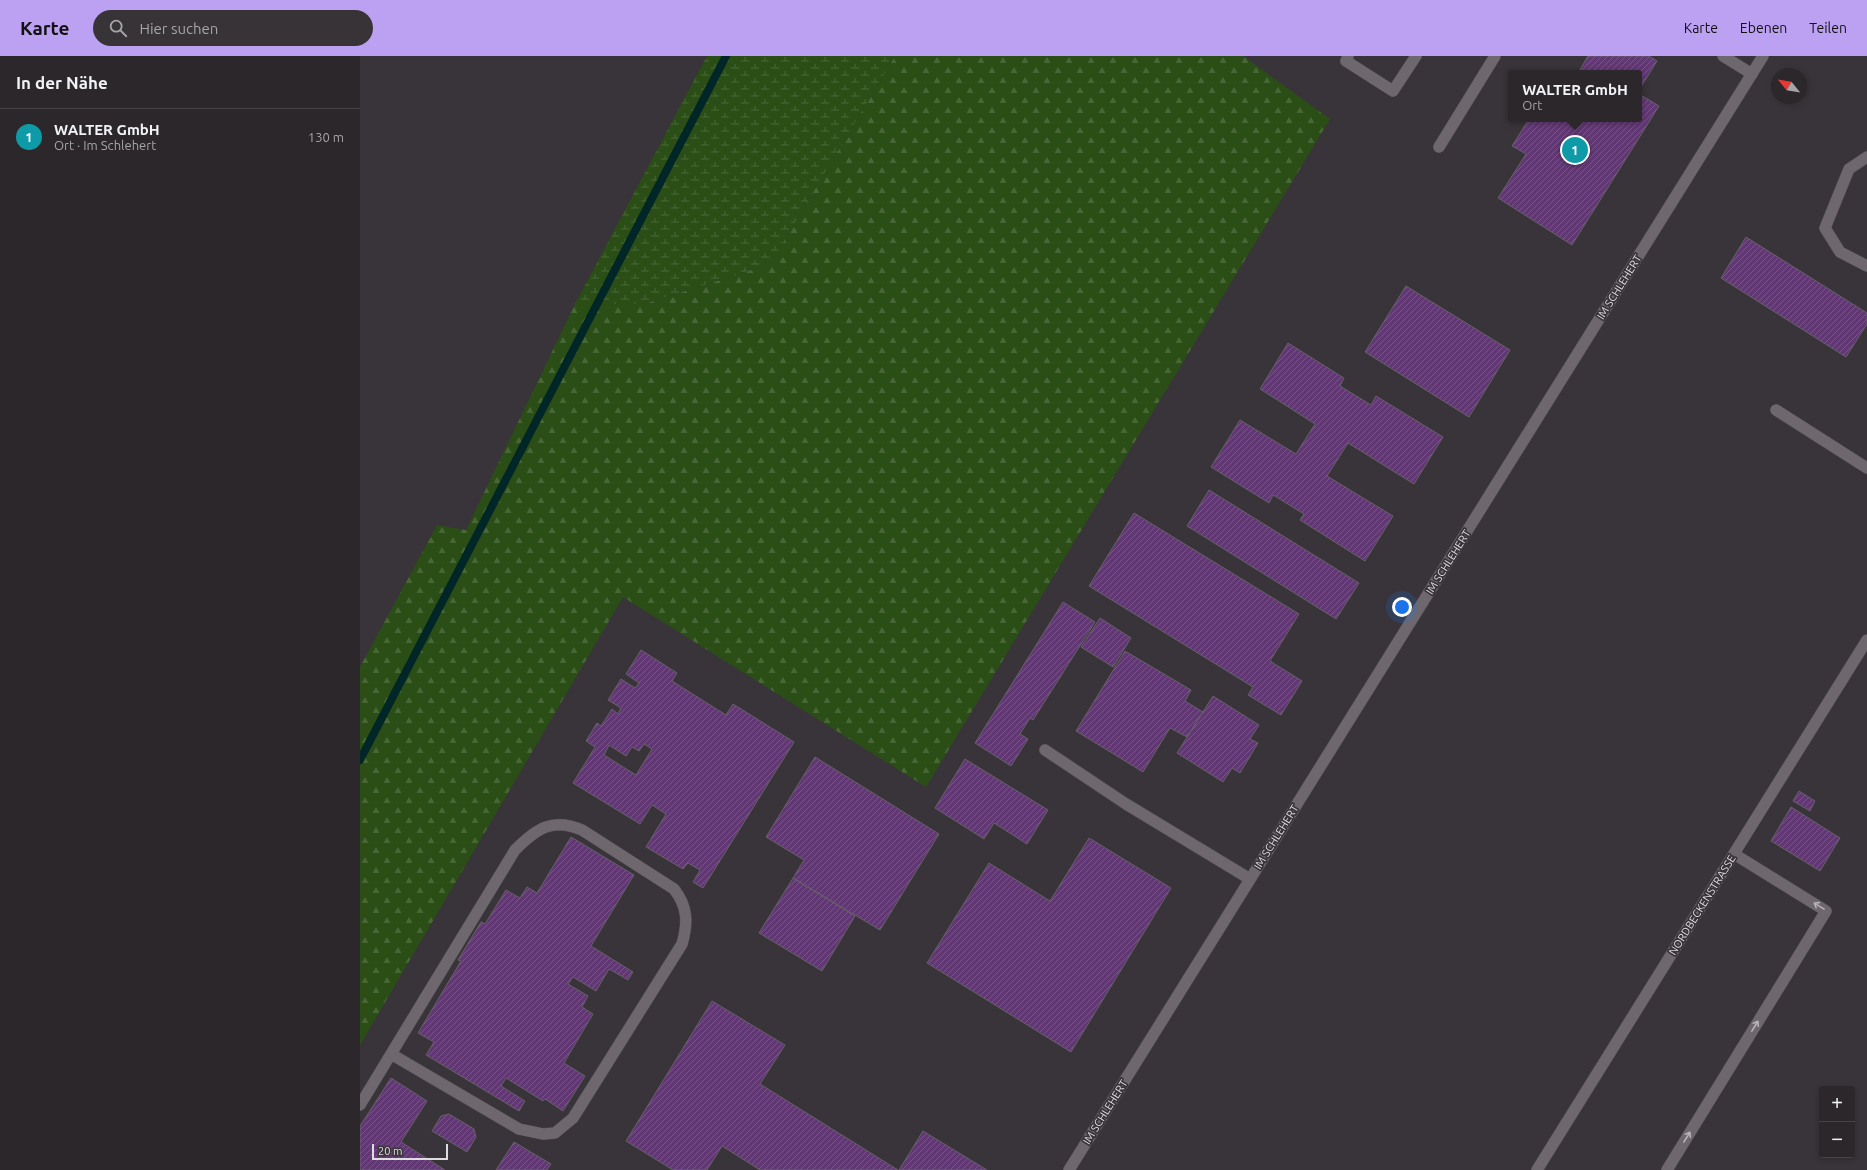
<!DOCTYPE html>
<html lang="de">
<head>
<meta charset="utf-8">
<style>
  :root { --surface:#2b272b; --page:#373337; --text:#f1f3f6; --muted:#a6a5a9; --line:#474447; --accent:#bca0f2 }
  body { margin:0; font-family:Ubuntu,sans-serif; background:var(--page); color:var(--text) }
  .controls { position:absolute; right:12px; bottom:12px; display:grid; overflow:hidden; border-radius:4px; box-shadow:0 2px 6px #0003 }
  .controls button { width:36px; height:36px; display:grid; place-items:center; padding:0; border:0; border-bottom:1px solid var(--line); background:var(--surface); color:var(--text); font:20px sans-serif }
  .compass { position:absolute; left:1411px; top:12px; width:36px; height:36px; border-radius:50%; background:var(--surface); box-shadow:0 2px 6px #0003; rotate:300deg }
  .scale { position:absolute; left:12px; bottom:10px; width:76px; box-sizing:border-box; padding-left:4px; border:2px solid #dfdcdf; border-top:0; font-size:11px; line-height:14px; white-space:nowrap; color:#dfdcdf; -webkit-text-stroke:3px #393439; paint-order:stroke }
  .you { position:absolute; left:1042px; top:551px; width:14px; height:14px; margin:-10px; border:3px solid #fff; border-radius:50%; background:#1a73e8; box-shadow:0 0 0 6px #1a73e833 }
  .badge { display:grid; place-items:center; width:26px; height:26px; border-radius:50%; background:var(--accent); color:#fff; font-size:13px; font-weight:700 }
  .pin { position:absolute; translate:-50% -50%; border:2px solid #fff; box-shadow:0 1px 4px #0006 }
  .popup { position:absolute; left:1148px; top:14px; width:134px; height:52px; box-sizing:border-box; display:grid; place-content:center; border-radius:4px; background:var(--surface); filter:drop-shadow(0 1px 3px #0005); font-size:13px; white-space:nowrap; color:var(--muted) }
  .popup b { font-size:15px; color:var(--text) }
  .popup::after { content:''; position:absolute; left:50%; top:100%; margin-left:-8px; border:8px solid transparent; border-top-color:var(--surface) }
  .list { margin:0; padding:0; list-style:none }
  h2 { display:flex; justify-content:space-between; align-items:center; height:52px; margin:0; padding:0 16px; font-size:17px }
  h2 small { font-size:13px; font-weight:400; color:var(--muted) }
  .list li { display:grid; grid-template-columns:26px 1fr auto; gap:12px; align-items:center; box-sizing:border-box; height:56px; padding:0 16px; border-top:1px solid var(--line) }
  .list b { display:block; font-size:15px; white-space:nowrap }
  .list p { margin:0; font-size:13px; white-space:nowrap; color:var(--muted) }
  .list em { font-size:13px; font-style:normal; color:var(--muted) }
  .icon { flex:none; width:22px; height:22px; fill:none; stroke:currentColor; stroke-width:2; stroke-linecap:round; stroke-linejoin:round }
  .map { position:relative; flex:none; width:1507px; height:1114px; overflow:hidden }
  header { display:flex; align-items:center; gap:24px; box-sizing:border-box; height:56px; padding:0 20px; background:var(--accent); color:#111 }
  header strong { font-size:19px }
  nav { display:flex; gap:22px; margin-inline-start:auto; font-size:14px }
  .search { width:280px; height:36px; background:var(--page); display:flex; align-items:center; gap:10px; box-sizing:border-box; padding:0 14px; border-radius:22px; color:var(--muted); font-size:15px }
  main { display:flex }
  aside { flex:1; background:var(--surface) }
  .map>svg:first-child { display:block }
  .forest { fill:url(#forest-firs) }
  .wetland { fill:url(#wetland-marsh) }
  .lines { fill:none; stroke-linecap:round; stroke-linejoin:round }
  .stream { stroke:#002627; stroke-width:8 }
  .building { fill:url(#building-hatch); stroke:#656167; fill-rule:evenodd }
  .service-casing { stroke:#555255; stroke-width:12 }
  .minor-casing { stroke:#555255; stroke-width:12 }
  .service { stroke:#6e686e; stroke-width:11 }
  .minor { stroke:#6e686e; stroke-width:11 }
  .oneway { stroke:#b7b3b7 }
  .labels { text-anchor:middle; stroke-width:3.5; stroke-linejoin:round; paint-order:stroke }
  .street-label { font-size:11px; fill:#dfdcdf; stroke:#393439 }
</style>
</head>
<body>
<header>
<strong>Karte</strong>
<div class="search"><svg class="icon" aria-label="search" viewBox="0 0 24 24"><circle cx="10" cy="10" r="6"/><path d="M15 15l6 6"/></svg>Hier suchen</div>
<nav><a>Karte</a><a>Ebenen</a><a>Teilen</a></nav>
</header>
<main>
<aside>
<h2>In der Nähe<small></small></h2>
<ul class="list">
<li><span class="badge" style="background:#0f9aa8">1</span><div><b>WALTER GmbH</b><p>Ort · Im Schlehert</p></div><em>130 m</em></li>
</ul>
</aside>
<div class="map">
<svg width="1507" height="1114" viewBox="0 0 1507 1114">
  <defs>
    <pattern id="forest-firs" width="22" height="20" patternUnits="userSpaceOnUse"><rect width="22" height="20" fill="#2a4e16"/><path d="M5 1l3.5 6h-7zM16 11l3.5 6h-7z" fill="#486737"/></pattern>
    <pattern id="wetland-marsh" width="20" height="14" patternUnits="userSpaceOnUse"><rect width="20" height="14" fill="#2a4e16"/><path d="M1 5h8M5 5V1M11 12h8M15 12V8" fill="none" stroke="#486737"/></pattern>
    <pattern id="building-hatch" width="6" height="6" patternUnits="userSpaceOnUse"><rect width="6" height="6" fill="#623874"/><path d="M-1 1l2-2M0 6l6-6M5 7l2-2" fill="none" stroke="#785487"/></pattern>
  </defs>
  <rect width="100%" height="100%" fill="#393439"/>
  <path class="forest" d="M535 0H883L970 63 566 731 263 541 0 989V611L77 469 106 474 215 248H284L410 208Z"/>
  <path class="wetland" d="M347 0H535L410 208 284 248H215Z"/>
  <g class="lines">
    <path class="stream" d="M0 704 366 0"/>
  </g>
  <path class="building" d="M1228 0H1289L1297 5 1279 34V17H1218Z
    M1279 38 1299 50 1212 189 1138 142 1166 98 1152 90 1169 63H1279Z
    M1386 181 1507 257V268L1486 301 1361 222Z
    M1046 230 1150 294 1109 361 1005 296Z
    M928 287 984 322 980 330 1011 349 1016 340 1083 381 1054 428 988 387 967 420 1033 460 1005 505 940 464 944 458 913 439 909 447 851 411 880 364 936 398 955 368 900 333Z
    M849 434 999 527 976 563 827 470Z
    M774 457 939 558 910 605 942 625 921 659 888 639 893 631 729 530Z
    M703 546 735 566 673 664 670 662 660 678 668 683 651 710 615 687Z
    M740 562 771 582 753 611 721 591Z
    M281 594 317 617 312 625 366 659 373 648 434 686 343 832 333 826 340 814 328 807 323 813 286 791 306 758 292 749 280 768 213 727 235 691 226 685 237 667 241 670 252 653 258 658 261 652 248 644 261 623 275 632 279 627 266 618ZM284 688 292 693 276 719 244 699 249 689 266 700 272 691 279 695Z
    M765 595 831 634 825 645 843 656 827 681 810 672 783 716 716 675Z
    M853 640 899 669 890 683 898 687 880 717 872 712 863 726 817 697Z
    M455 701 579 778 520 874 433 822 444 804 406 781Z
    M605 703 688 754 667 788 634 767 624 783 575 752Z
    M1439 735 1455 745 1450 755 1433 745Z
    M1431 751 1480 782 1460 815 1411 785Z
    M211 781 274 819 231 890 273 916 268 924 249 913 236 935 213 921 208 928 228 940 222 951 233 958 204 1007 225 1020 203 1055 185 1043 183 1045 146 1022 141 1030 165 1045 159 1055 66 999 74 986 58 977 101 905 98 904 121 866 125 868 146 834 160 842 167 831 177 837Z
    M729 782 811 832 711 996 567 907 629 807 690 845Z
    M433 822 495 860 462 915 399 877Z
    M352 945 425 989 400 1028 538 1114H400L362 1090 347 1114H313L266 1085Z
    M31 1022 67 1045 41 1086 85 1114H0V1070Z
    M89 1058 114 1073 116 1081 107 1096 72 1075 81 1060Z
    M563 1075 627 1114H539Z
    M154 1086 191 1108 187 1114H136Z"/>
  <g class="lines">
    <g class="service-casing">
      <path id="service" d="M988 0 986 5 1033 35 1056 0
        M1363 0 1392 18
        M1079 91 1135 0
        M1507 101 1489 113 1465 172 1480 196 1507 210
        M1416 354 1507 412
        M685 694 766 748 890 823
        M0 1049 155 794C176 773 192 761 222 774L314 833C328 851 328 867 322 888L213 1062 195 1077 183 1078 159 1073 31 998
        M1307 1114 1466 855 1374 798"/>
    </g>
    <g class="minor-casing">
      <path id="minor" d="M709 1114 1403 0
        M1177 1114 1507 584"/>
    </g>
    <use href="#service" class="service"/>
    <use href="#minor" class="minor"/>
  </g>
  <defs><path id="oneway-shaft" d="M-6 0H5M1.5-3L5.5 0L1.5 3" fill="none" stroke-width="1.6" stroke-linecap="round" stroke-linejoin="round"/></defs>
  <g class="oneway">
    <use href="#oneway-shaft" transform="translate(1459 850) rotate(-148)"/>
    <use href="#oneway-shaft" transform="translate(1395 970) rotate(-58)"/>
    <use href="#oneway-shaft" transform="translate(1327 1081) rotate(-58)"/>
  </g>
  <g class="labels">
    <g class="street-label">
      <text transform="translate(1259 231) rotate(-58)" y="4">IM SCHLEHERT</text>
      <text transform="translate(1088 506) rotate(-58)" y="4">IM SCHLEHERT</text>
      <text transform="translate(916 781) rotate(-58)" y="4">IM SCHLEHERT</text>
      <text transform="translate(1342 849) rotate(-58)" y="4">NORDBECKENSTRASSE</text>
      <text transform="translate(745 1056) rotate(-58)" y="4">IM SCHLEHERT</text>
    </g>
  </g>
</svg>
<div class="controls">
<button>+</button>
<button>−</button>
</div>
<svg class="compass" viewBox="-18 -18 36 36"><path d="M0-13l5 13h-10z" fill="#e53935"/><path d="M0 13l5-13h-10z" fill="#a6a5a9"/></svg>
<div class="scale">20 m</div>
<div class="you"></div>
<div class="pin badge" style="left:1215px;top:94px;background:#0f9aa8">1</div>
<div class="popup"><b>WALTER GmbH</b>Ort</div>
</div>
</main>
</body>
</html>
